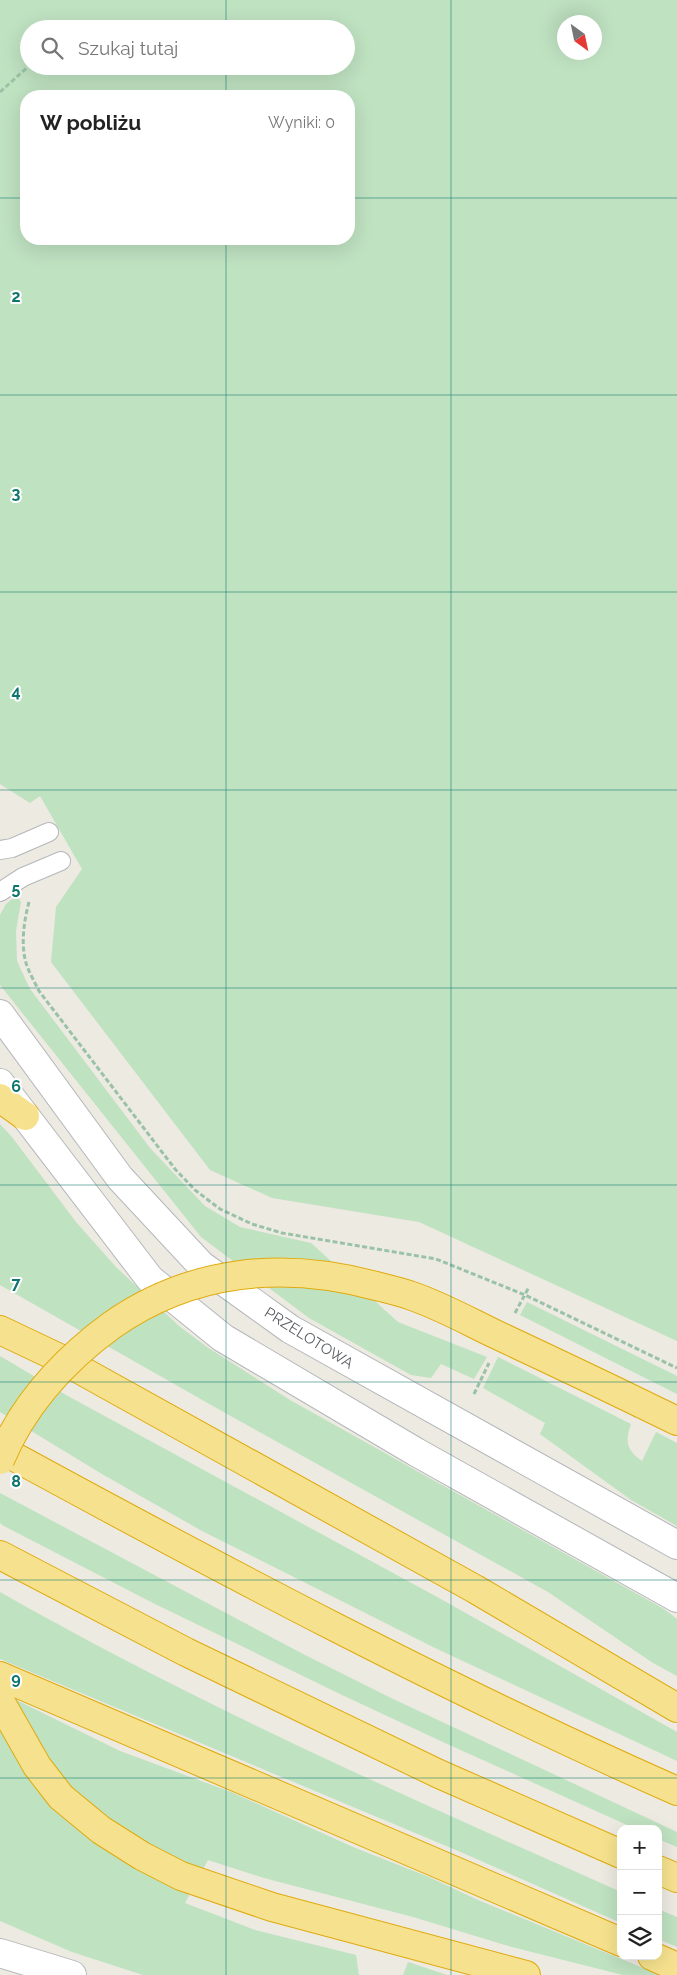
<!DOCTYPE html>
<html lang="pl">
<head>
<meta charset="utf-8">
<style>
  :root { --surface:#fff; --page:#f6f6f6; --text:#222; --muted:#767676; --line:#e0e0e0 }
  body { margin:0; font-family:Raleway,sans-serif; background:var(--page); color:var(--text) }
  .controls { position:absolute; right:15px; bottom:15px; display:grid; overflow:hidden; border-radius:10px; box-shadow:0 5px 20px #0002 }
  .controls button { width:45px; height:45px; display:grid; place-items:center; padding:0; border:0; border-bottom:1px solid var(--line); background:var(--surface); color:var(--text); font:25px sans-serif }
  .compass { position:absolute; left:557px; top:15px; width:45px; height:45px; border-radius:50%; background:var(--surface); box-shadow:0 5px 20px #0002; rotate:147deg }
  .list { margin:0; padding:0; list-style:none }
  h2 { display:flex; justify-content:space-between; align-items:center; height:65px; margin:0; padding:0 20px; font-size:21px }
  h2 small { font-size:16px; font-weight:400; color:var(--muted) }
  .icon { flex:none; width:28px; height:28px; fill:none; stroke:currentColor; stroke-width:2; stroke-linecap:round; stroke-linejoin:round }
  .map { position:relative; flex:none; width:677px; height:1975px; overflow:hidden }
  .search { position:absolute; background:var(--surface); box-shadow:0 5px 20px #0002; left:20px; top:20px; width:335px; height:55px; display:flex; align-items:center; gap:12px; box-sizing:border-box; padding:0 18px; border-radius:28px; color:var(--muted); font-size:19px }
  .panel { position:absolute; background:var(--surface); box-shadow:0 5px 20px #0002; left:20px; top:90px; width:335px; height:155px; border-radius:20px }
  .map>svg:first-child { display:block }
  .green { fill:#bfe2c1; fill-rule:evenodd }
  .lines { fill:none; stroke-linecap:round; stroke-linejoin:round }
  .service-casing { stroke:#b4b7bb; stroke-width:20 }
  .tertiary-casing { stroke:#b4b7bb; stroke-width:30 }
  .motorway-casing { stroke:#e0aa0d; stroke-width:30 }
  .path { stroke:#99c2a7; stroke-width:3; stroke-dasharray:5 2.5; stroke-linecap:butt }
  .service { stroke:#fff; stroke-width:18 }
  .tertiary { stroke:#fff; stroke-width:28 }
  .motorway { stroke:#f6e28e; stroke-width:28 }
  .motorway-bridge-casing { stroke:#e0aa0d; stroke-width:30; stroke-linecap:butt }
  .motorway-bridge { stroke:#f6e28e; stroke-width:28 }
  .grid { fill:none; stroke:#0f766e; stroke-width:1; stroke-opacity:0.55 }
  .labels { text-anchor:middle; stroke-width:4; stroke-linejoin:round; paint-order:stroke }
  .street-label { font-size:15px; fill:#5a5d61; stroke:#fff }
  .grid-label { font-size:16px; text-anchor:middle; font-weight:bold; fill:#0f766e; stroke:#fff; stroke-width:4; stroke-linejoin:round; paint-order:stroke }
</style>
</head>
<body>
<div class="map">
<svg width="677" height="1975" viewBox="0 0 677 1975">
  <rect width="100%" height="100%" fill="#eceae1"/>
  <path class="green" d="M0 0H677V1341L419 1222 272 1198 210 1170 51 962 56 907 82 869 40 796 30 803 0 784ZM564 22H594V52H564ZM29 29H346V66H29ZM349 96V239H26V96Z
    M17 895 21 902 16 931 17 961 30 989 150 1148 205 1206 240 1227 311 1243 398 1322 487 1357 474 1379 441 1364 431 1378 411 1375 309 1318 201 1237 0 985V915L6 904Z
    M0 1124 12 1137 76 1222 116 1267 179 1326 207 1347 290 1400 664 1609 677 1619V1676L653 1663 548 1592 227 1414 0 1285Z
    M527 1302 677 1376V1394L520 1315Z
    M0 1356 66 1395 439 1598 677 1732V1761L435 1648 202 1531 102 1474 0 1412Z
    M498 1357 631 1424C625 1441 626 1450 642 1461L656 1432 677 1443V1526L631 1500 540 1434 545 1423 483 1388Z
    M0 1493 305 1655 391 1698 677 1832V1847L658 1839V1829H636L445 1743 340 1694 151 1602 4 1526 0 1523Z
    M0 1592C200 1706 411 1799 621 1892V1923L463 1853 0 1659Z
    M0 1692 120 1751 231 1792 353 1847 429 1877 478 1900 660 1975H623L512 1947 413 1917 264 1878 208 1860 185 1903 255 1930 356 1955 359 1975H143L72 1952 0 1921Z
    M658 1909 677 1917V1947L658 1939Z
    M408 1962 447 1975H403Z"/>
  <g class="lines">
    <g class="service-casing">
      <path id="service" d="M0 850 12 848 49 832
        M0 892 23 877 61 861"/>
    </g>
    <g class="tertiary-casing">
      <path id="tertiary" d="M0 1014 120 1178 201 1265 290 1329 677 1545
        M0 1083 150 1279 223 1338 416 1452 677 1598
        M0 1953 72 1975"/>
    </g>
    <g class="motorway-casing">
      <path id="motorway" d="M0 1098 25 1116
        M0 1330 59 1358 475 1589 677 1708
        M642 1404 677 1421
        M0 1449C222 1570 446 1689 677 1791
        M0 1555 186 1652 439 1774 621 1854
        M0 1676 621 1942
        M0 1701 37 1766 61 1797 101 1830 142 1856 181 1876 272 1907 526 1975
        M658 1870 677 1878
        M652 1956 677 1967"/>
    </g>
    <path class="path" d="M0 92 29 66
      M29 902C24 921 20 946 27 966 30 974 35 983 39 991L175 1169 195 1190 220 1209 252 1224 282 1233 436 1259 525 1295 677 1368
      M515 1313 529 1287
      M474 1394 489 1363"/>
    <use href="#service" class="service"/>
    <use href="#tertiary" class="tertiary"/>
    <use href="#motorway" class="motorway"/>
    <g class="motorway-bridge-casing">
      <path id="motorway-bridge" d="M0 1460C23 1405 64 1360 112 1325 192 1269 284 1261 376 1286 388 1289 401 1292 412 1296 441 1306 468 1321 495 1334 544 1357 593 1380 642 1404"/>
    </g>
    <use href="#motorway-bridge" class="motorway-bridge"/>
  </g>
  <path class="grid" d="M226 0V29M451 0V1975M226 66V96M0 198H26M349 198H677M226 239V1975M0 395H677M0 592H677M0 790H677M0 988H677M0 1185H677M0 1382H677M0 1580H677M0 1778H677"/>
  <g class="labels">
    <g class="street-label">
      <text transform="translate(309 1338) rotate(32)" y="5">PRZELOTOWA</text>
    </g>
  </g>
  <g class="grid-label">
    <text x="16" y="302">2</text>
    <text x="16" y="499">3</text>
    <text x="16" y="697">4</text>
    <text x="16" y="894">5</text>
    <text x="16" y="1092">6</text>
    <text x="16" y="1289">7</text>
    <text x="16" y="1487">8</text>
    <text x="16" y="1684">9</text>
  </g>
</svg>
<div class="controls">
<button>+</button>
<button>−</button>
<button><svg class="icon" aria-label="layers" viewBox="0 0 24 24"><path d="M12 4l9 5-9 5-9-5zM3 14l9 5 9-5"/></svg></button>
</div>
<svg class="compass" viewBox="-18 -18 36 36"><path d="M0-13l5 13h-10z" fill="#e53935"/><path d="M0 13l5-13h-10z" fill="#767676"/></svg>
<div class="search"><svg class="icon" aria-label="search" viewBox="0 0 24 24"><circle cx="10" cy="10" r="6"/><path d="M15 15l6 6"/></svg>Szukaj tutaj</div>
<section class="panel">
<h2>W pobliżu<small>Wyniki: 0</small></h2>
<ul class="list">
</ul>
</section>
</div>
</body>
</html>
